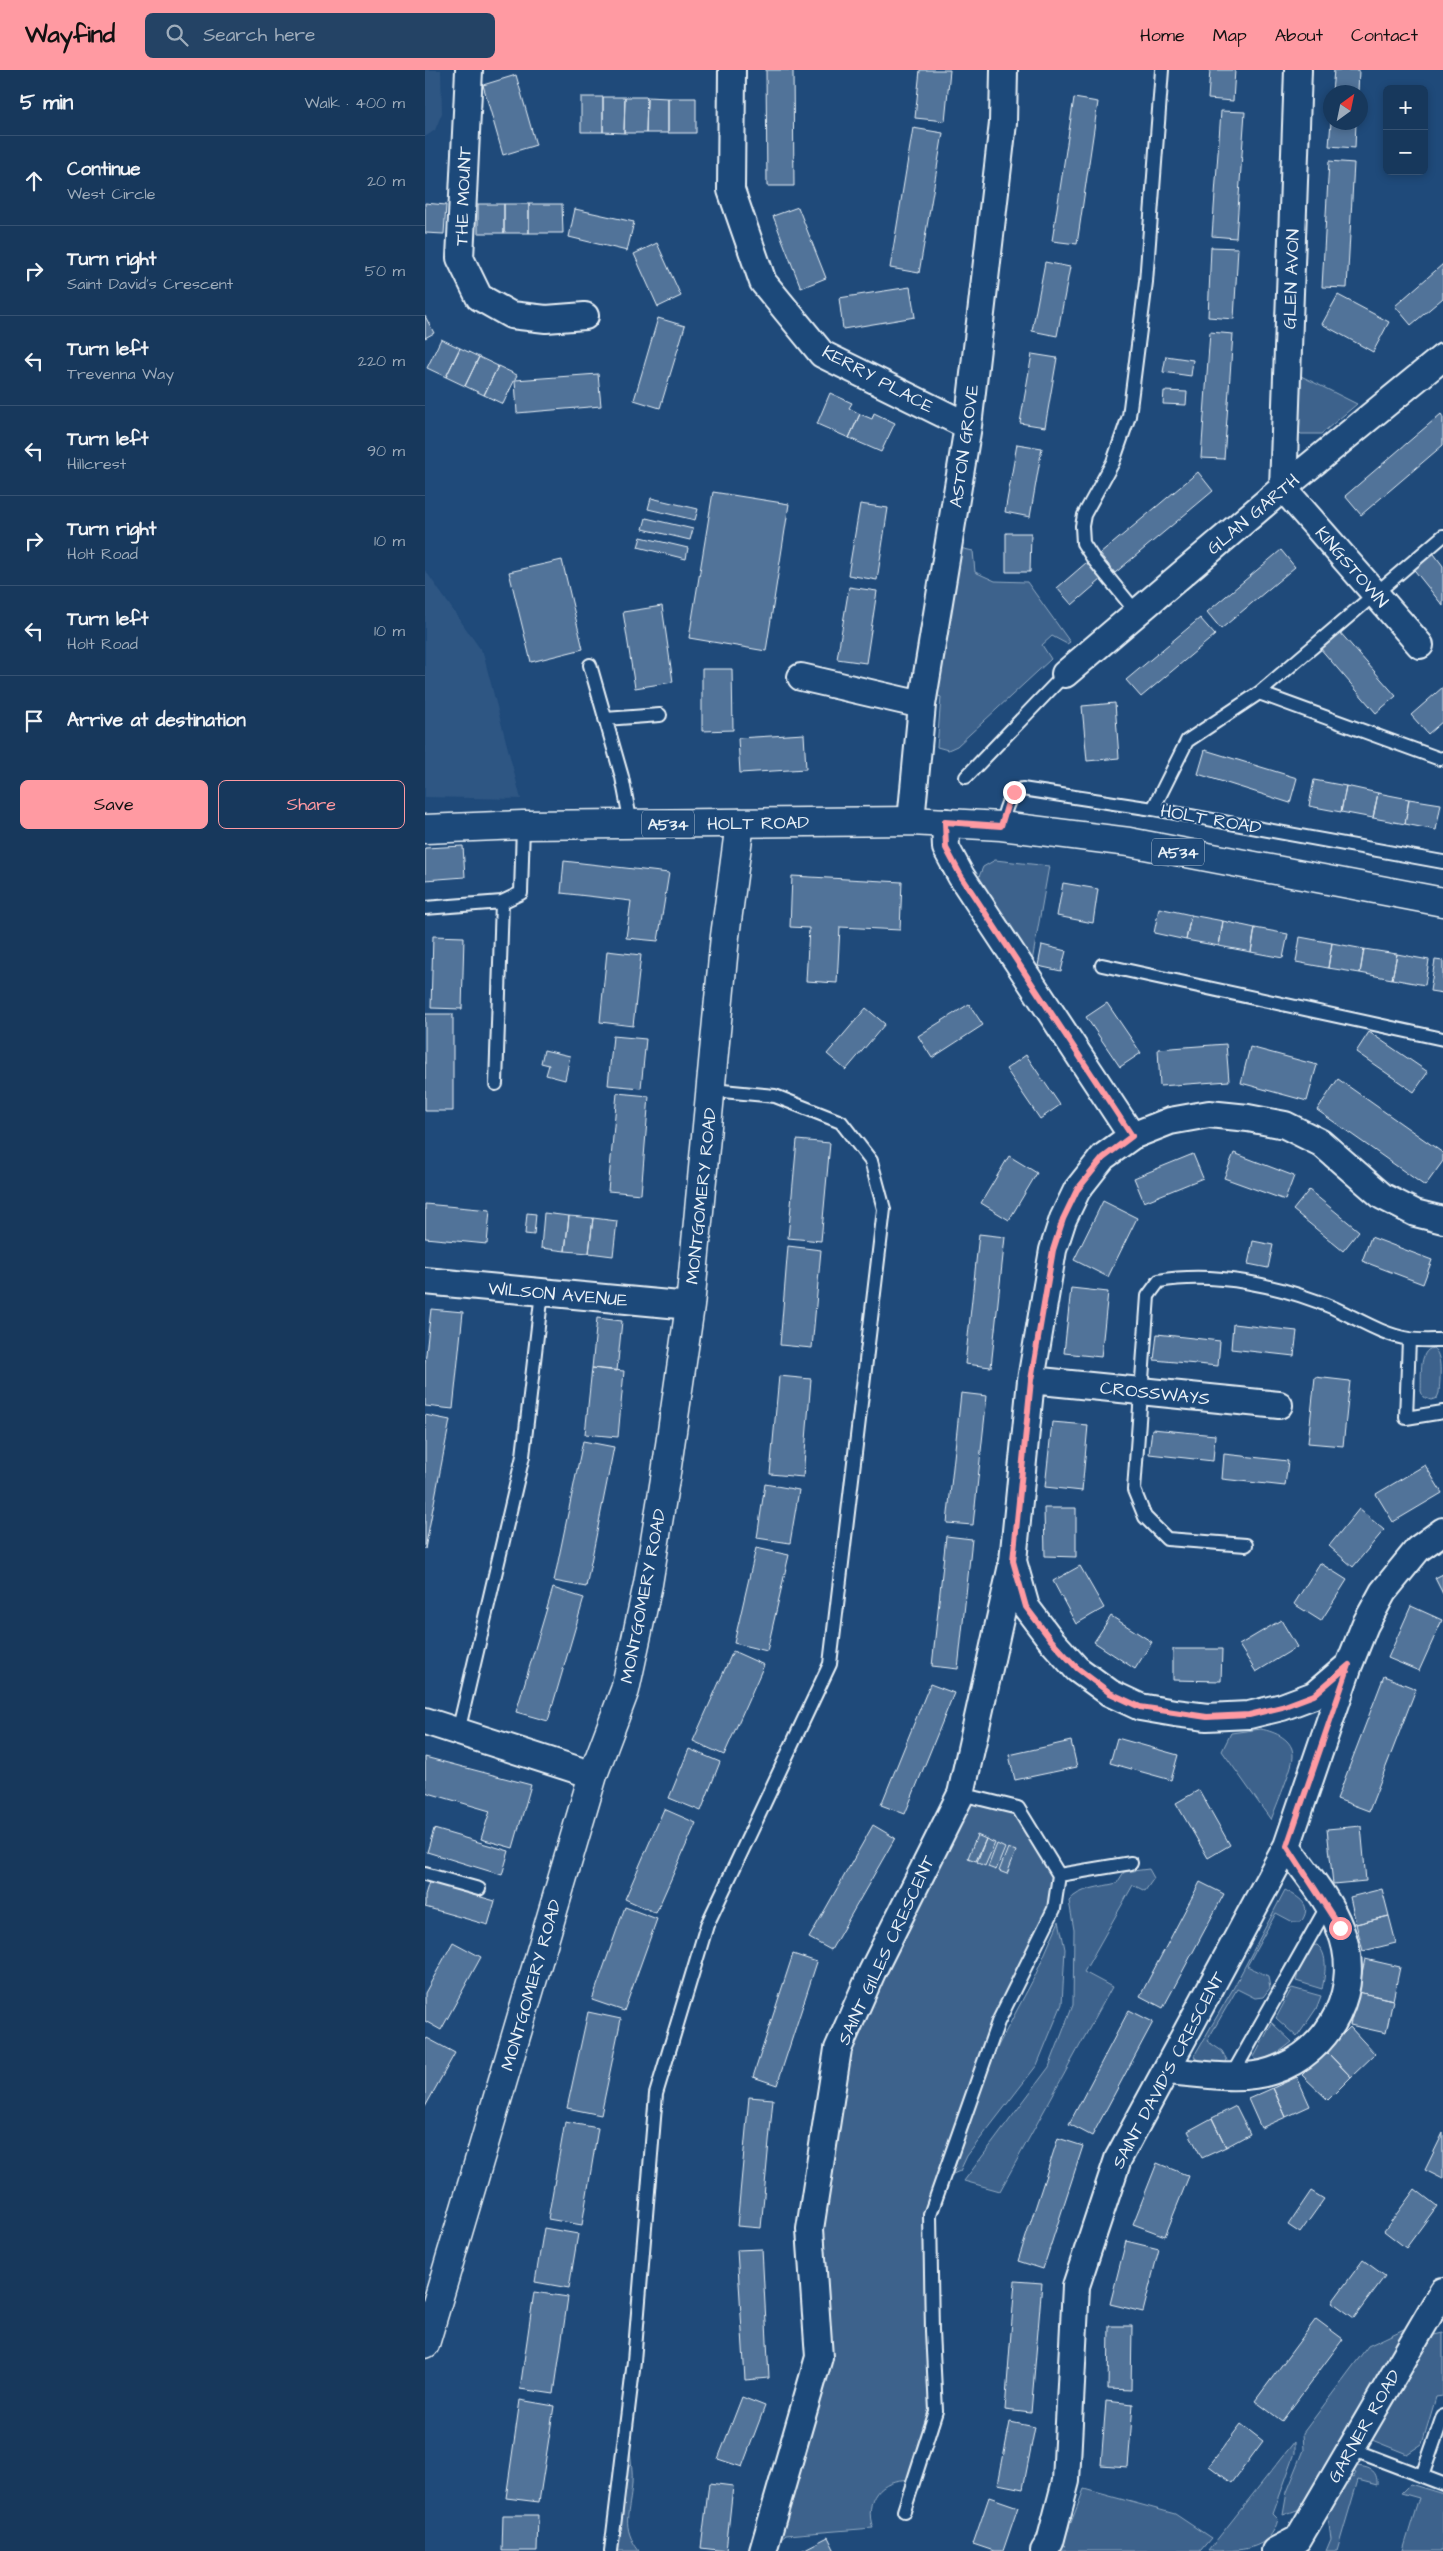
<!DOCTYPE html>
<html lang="en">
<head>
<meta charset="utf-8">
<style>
  :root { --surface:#17385c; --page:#244365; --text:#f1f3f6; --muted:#9eacbb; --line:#365272; --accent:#ff9aa2 }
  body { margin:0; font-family:"Architects Daughter",sans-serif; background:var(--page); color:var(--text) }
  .controls { position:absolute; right:15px; top:15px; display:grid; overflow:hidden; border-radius:8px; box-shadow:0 2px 8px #0003 }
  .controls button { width:45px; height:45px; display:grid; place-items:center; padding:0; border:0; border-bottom:1px solid var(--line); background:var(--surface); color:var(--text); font:25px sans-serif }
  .compass { position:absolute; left:898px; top:15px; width:45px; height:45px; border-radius:50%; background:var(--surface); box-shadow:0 2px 8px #0003; rotate:33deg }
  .stop { position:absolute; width:15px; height:15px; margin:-11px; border:4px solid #ff9aa2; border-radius:50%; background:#fff }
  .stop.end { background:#ff9aa2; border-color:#fff; box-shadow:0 1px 5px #0008 }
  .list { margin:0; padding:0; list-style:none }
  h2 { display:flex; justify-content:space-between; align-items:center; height:65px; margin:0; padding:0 20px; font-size:21px }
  h2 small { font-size:16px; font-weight:400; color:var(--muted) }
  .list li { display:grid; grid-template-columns:32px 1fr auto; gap:15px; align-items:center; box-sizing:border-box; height:90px; padding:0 20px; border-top:1px solid var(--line) }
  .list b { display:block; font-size:19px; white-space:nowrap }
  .list p { margin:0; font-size:16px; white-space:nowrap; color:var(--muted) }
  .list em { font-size:16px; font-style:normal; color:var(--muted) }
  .actions { display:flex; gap:10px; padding:15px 20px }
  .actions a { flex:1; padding:11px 0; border:1px solid var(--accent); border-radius:8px; text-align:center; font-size:18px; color:var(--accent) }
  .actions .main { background:var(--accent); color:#111 }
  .icon { flex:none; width:28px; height:28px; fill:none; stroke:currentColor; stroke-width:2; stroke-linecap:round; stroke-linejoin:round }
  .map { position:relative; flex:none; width:1018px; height:2481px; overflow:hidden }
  header { display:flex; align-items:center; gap:30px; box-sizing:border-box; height:70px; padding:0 25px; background:var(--accent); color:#111 }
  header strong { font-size:24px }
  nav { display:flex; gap:28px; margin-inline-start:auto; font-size:18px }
  .search { width:350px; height:45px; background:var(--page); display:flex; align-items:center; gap:12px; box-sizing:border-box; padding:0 18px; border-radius:8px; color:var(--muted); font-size:19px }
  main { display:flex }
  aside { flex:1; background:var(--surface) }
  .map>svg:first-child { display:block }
  .built { fill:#2e5683 }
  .green { fill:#3c628c; stroke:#92aac2 }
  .building { fill:#517399; stroke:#e8f1f8 }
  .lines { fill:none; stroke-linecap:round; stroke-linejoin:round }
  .service-casing { stroke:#e8f1f8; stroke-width:16 }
  .minor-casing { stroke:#e8f1f8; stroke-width:30 }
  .tertiary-casing { stroke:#e8f1f8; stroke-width:31 }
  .primary-casing { stroke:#e8f1f8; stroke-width:31 }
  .service { stroke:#1f4a7a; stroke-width:12 }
  .minor { stroke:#1f4a7a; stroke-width:26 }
  .tertiary { stroke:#1f4a7a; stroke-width:28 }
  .primary { stroke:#1f4a7a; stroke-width:28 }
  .route { stroke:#ff9aa2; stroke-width:6 }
  .labels { text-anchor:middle; stroke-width:4; stroke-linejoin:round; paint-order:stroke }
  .shield { fill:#1f4a7a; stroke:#acbfd2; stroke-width:1 }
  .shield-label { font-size:16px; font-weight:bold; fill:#e8f1f8 }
  .street-label { font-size:18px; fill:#e8f1f8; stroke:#1f4a7a }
</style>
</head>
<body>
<header>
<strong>Wayfind</strong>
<div class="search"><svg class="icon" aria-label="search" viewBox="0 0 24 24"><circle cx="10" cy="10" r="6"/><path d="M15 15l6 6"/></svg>Search here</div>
<nav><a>Home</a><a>Map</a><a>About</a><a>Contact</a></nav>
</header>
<main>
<aside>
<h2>5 min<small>Walk · 400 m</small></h2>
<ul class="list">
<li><svg class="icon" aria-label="ahead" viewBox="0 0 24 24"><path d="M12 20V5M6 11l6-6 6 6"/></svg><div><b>Continue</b><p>West Circle</p></div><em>20 m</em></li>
<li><svg class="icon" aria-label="right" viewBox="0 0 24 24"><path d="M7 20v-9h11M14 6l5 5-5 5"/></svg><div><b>Turn right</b><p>Saint David's Crescent</p></div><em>50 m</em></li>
<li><svg class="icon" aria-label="left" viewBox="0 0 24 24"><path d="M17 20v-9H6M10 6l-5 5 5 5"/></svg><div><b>Turn left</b><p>Trevenna Way</p></div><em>220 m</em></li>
<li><svg class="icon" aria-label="left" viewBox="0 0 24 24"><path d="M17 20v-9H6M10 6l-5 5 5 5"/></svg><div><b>Turn left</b><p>Hillcrest</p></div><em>90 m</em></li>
<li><svg class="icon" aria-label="right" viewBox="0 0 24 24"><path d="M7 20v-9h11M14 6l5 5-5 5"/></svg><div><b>Turn right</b><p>Holt Road</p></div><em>10 m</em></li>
<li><svg class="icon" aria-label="left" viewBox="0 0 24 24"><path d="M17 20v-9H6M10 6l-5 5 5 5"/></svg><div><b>Turn left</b><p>Holt Road</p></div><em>10 m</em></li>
<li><svg class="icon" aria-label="arrive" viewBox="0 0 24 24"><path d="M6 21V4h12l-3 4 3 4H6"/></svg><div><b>Arrive at destination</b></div></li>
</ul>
<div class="actions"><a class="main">Save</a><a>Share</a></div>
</aside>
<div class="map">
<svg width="1018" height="2481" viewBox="0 0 1018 2481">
  <rect width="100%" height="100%" fill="#1f4a7a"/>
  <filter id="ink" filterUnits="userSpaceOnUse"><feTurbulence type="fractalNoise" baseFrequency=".02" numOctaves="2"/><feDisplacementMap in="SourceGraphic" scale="10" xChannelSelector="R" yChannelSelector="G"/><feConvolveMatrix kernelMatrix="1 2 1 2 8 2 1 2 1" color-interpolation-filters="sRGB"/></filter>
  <g filter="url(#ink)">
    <path class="built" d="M0 0H16L17 43 10 60 0 67Z
      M0 500 58 583 96 729 0 727Z"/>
    <path class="green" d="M866 301 932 334 896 364H876L869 357Z
      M526 476 548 481 550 502 570 511 602 512 645 572 642 574 627 566 617 575 626 589 532 676 523 680 512 677 516 627 500 621Z
      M570 790 624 796 606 897 553 809 558 797Z
      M1008 1278C1018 1284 1015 1309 1014 1323L1012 1328 1006 1330 998 1327 996 1321C997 1309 993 1280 1008 1278Z
      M836 1659C850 1662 869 1669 868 1687 867 1699 851 1736 846 1750L797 1681 806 1663Z
      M536 1724 593 1738 634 1805 629 1839 573 1952 505 2145 511 2341 485 2410C456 2407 438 2431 448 2458L361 2465 342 2481 394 2287 385 2159 413 1979Z
      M724 1799 729 1808 720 1821 708 1815 659 1902 687 1917 575 2121 539 2111 624 1997 648 1935 649 1860 644 1831C653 1818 677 1817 692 1813L699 1802Z
      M860 1820C875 1828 888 1835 876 1852H868L851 1843 822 1896 843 1906 845 1918 838 1927 830 1928 812 1919 782 1971 797 1981 802 1990 799 1996 774 1993 769 1986 809 1917Z
      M634 1851 640 1879 637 1934 612 1995 542 2086 535 2101 528 2104 547 2039 573 1976 610 1906Z
      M892 1875C904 1884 900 1906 897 1919L871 1911 876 1892 886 1876Z
      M867 1918 896 1926 891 1939 872 1967 851 1948Z
      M847 1953 867 1972 854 1982 832 1992 829 1987Z
      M981 2258 875 2439 858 2445 862 2422 879 2380 878 2363 943 2276Z
      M1018 2263V2326L1011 2327 997 2374 982 2384 947 2370 1009 2265Z
      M870 2371V2383L848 2444 853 2449C846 2481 815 2481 783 2481Z
      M205 2379C206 2390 208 2403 207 2414 205 2443 195 2456 214 2481H188Z
      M930 2396C943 2397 953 2399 952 2415L933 2410 912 2481H901L906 2469 903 2447 924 2406 928 2408 931 2403 927 2401Z
      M985 2414 1018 2424V2481H978L994 2428 976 2423Z
      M659 2419 750 2444 786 2468 775 2481H635Z"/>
    <path class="building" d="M341 0H368L369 116H342Z
      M495 0H525L520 51 490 48Z
      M785 0H810L808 31 783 29Z
      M909 0H934L933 22H907Z
      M91 5 111 75 78 85 58 15Z
      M156 27H178V62H156Z
      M178 27H200L199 63 178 62Z
      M200 27H222L221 63H199Z
      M222 27 243 28V63H221Z
      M243 28H271V63H243Z
      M649 28 673 32 652 174 627 171Z
      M796 41 820 42 811 168 787 166Z
      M906 52H931L930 78 904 76Z
      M488 58 518 63 494 203 465 198Z
      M904 91 929 93 922 218 897 217Z
      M0 133 21 135 19 164 0 163Z
      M53 134H79V163H53Z
      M79 134H104V163H79Z
      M104 134H137L138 163H104Z
      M373 137 401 208 376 218 348 146Z
      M150 139 209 152 202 181 144 167Z
      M232 173 256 226 233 237 209 184Z
      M786 177 813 178 809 249 783 247Z
      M620 192 645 197 632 266 607 261Z
      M1018 194V228L986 255 970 236Z
      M485 217 490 247 418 259 414 228Z
      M913 225 964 252 948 282 897 254Z
      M0 246 9 263 0 268Z
      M233 248 260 256 235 338 209 330Z
      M785 262 808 264 799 389 776 388Z
      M16 269 35 278 21 307 2 298Z
      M35 278 54 287 40 316 21 307Z
      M607 284 632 288 620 357 595 353Z
      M741 286 768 290 766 306 738 302Z
      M54 287 73 296 59 325 40 316Z
      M73 296 92 305 78 334 59 325Z
      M173 304 176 336 92 343 90 310Z
      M739 321 762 322 761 335 738 334Z
      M405 323 427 333 424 338 435 344 424 368 392 354Z
      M449 343 470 353 456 382 424 368 435 344 447 349Z
      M1016 344 1018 347V375L936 445 920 426Z
      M592 374 617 378 605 447 580 442Z
      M773 402 788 421 690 503 675 484Z
      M288 422 364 434 341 581 264 568Z
      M226 428 273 439 270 450 223 439Z
      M435 434 463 438 452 510 423 505Z
      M221 448 268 459 265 470 218 459Z
      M581 463H606L605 502H581Z
      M216 467 263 478 261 489 213 477Z
      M856 480 870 497 796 559 782 542Z
      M1006 480 1018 496V536L986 496Z
      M137 490 158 579 106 592 84 502Z
      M662 492 677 509 647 535 632 518Z
      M424 517 452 521 441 593 412 589Z
      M237 536 248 612 210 618 198 542Z
      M775 548 790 565 716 627 701 610Z
      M913 560 971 626 951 643 894 577Z
      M277 599H307L308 660 277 661Z
      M1018 617V651L1003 664 986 645Z
      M690 633 694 688 662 691 657 636Z
      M379 664 381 699 315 703 313 668Z
      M780 680 872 708 865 733 773 704Z
      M889 710 921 716 916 742 884 736Z
      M921 716 953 723 948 748 916 742Z
      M953 723 984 729 980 754 948 748Z
      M984 729 1016 734 1011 760 980 754Z
      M38 776 40 807 0 810V778Z
      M139 791 244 803 233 871 201 868 206 831 136 823Z
      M367 806 477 812 475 860 415 857 412 913 381 911 384 858 365 857Z
      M638 813 673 819 668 853 632 846Z
      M734 838 766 845 761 870 729 863Z
      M766 845 798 851 794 876 761 870Z
      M798 851 830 858 826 882 794 876Z
      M830 858 863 864 858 888 826 882Z
      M8 866 39 867 37 939 6 938Z
      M875 867 907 873 903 898 871 892Z
      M907 873 939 879 935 903 903 898Z
      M617 875 641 881 636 901 613 896Z
      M939 879 972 884 967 909 935 903Z
      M182 881 216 885 208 956 175 952Z
      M972 884 1004 890 1000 915 967 909Z
      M1010 890 1018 891V923L1005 921Z
      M682 933 716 983 695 997 661 947Z
      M544 934 558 955 507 988 493 966Z
      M441 938 460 954 421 1000 402 984Z
      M0 944H28V1041H0Z
      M944 962 1003 1002 989 1022 931 982Z
      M188 966 221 969 216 1018 183 1015Z
      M801 974 804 1011 735 1016 733 979Z
      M825 977 892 995 882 1031 816 1013Z
      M119 980 145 986 140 1010 121 1005 124 995 116 993Z
      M601 985 635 1035 615 1049 581 999Z
      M913 1009 1018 1083V1091L1000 1116 892 1040Z
      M192 1023 224 1026 216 1124 183 1121Z
      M372 1070 405 1073 396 1171 363 1168Z
      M809 1083 869 1106 860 1130 799 1108Z
      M768 1084 778 1108 719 1132 709 1108Z
      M584 1086 612 1103 584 1150 556 1133Z
      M884 1120 934 1161 918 1181 868 1140Z
      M678 1131 712 1148 683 1207 649 1190Z
      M0 1134 65 1140 62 1174 0 1168Z
      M102 1143 111 1144 109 1165 100 1164Z
      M119 1143 144 1146 140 1181 116 1178Z
      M144 1146 168 1148 164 1183 140 1181Z
      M168 1148 192 1151 188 1186 164 1183Z
      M554 1164 580 1167 566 1297 540 1294Z
      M946 1167 1007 1190 998 1214 937 1191Z
      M828 1171 848 1175 843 1198 823 1194Z
      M363 1176 396 1180 387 1278 355 1275Z
      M646 1218 683 1222 676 1287 639 1283Z
      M6 1239 38 1242 28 1339 0 1336V1293Z
      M172 1248 197 1251 192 1301 167 1298Z
      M808 1254 872 1261 869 1286 806 1279Z
      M732 1264 795 1271 793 1296 729 1290Z
      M167 1298 199 1301 193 1367 160 1364Z
      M354 1306 386 1309 378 1407 345 1404Z
      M890 1307 925 1311 918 1376 883 1373Z
      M536 1323 562 1326 548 1455 522 1453Z
      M0 1345 25 1350 0 1479Z
      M627 1352 663 1355 657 1421 620 1417Z
      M727 1359 790 1365 788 1391 724 1384Z
      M158 1371 189 1377 161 1517 129 1511Z
      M799 1384 863 1391 860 1416 797 1409Z
      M1000 1395 1017 1423 968 1452 951 1424Z
      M340 1414 374 1420 365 1473 332 1468Z
      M619 1438H651V1487L620 1486Z
      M934 1439 959 1460 928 1497 904 1476Z
      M521 1466 547 1469 533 1599 507 1596Z
      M331 1478 364 1485 342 1581 309 1573Z
      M895 1493 922 1510 896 1551 869 1534Z
      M655 1496 679 1538 651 1554 628 1511Z
      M1018 1504V1524L1010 1508Z
      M128 1518 159 1528 123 1651 91 1642Z
      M986 1536 1017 1550 994 1601 963 1588Z
      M686 1546 727 1572 710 1599 669 1572Z
      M856 1550 872 1577 831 1602 814 1575Z
      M748 1579H797L796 1611 748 1610Z
      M308 1581 339 1595 299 1685 268 1671Z
      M959 1606 991 1619 944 1741 912 1729Z
      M505 1614 529 1623 480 1744 456 1735Z
      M692 1668 753 1685 746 1710 685 1693Z
      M646 1671 652 1697 590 1710 584 1685Z
      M264 1679 295 1692 276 1741 244 1728Z
      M0 1687 106 1715 88 1778 56 1769 65 1741 0 1722Z
      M774 1720 805 1775 783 1788 751 1733Z
      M239 1739 271 1753 231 1843 200 1829Z
      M448 1755 470 1768 406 1880 384 1868Z
      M936 1756 941 1811 908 1814 902 1759Z
      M9 1759 84 1781 77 1805 2 1782Z
      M552 1765 561 1769 551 1791 543 1788Z
      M561 1769 570 1773 560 1796 552 1792Z
      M572 1774 580 1778 571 1800 563 1797Z
      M583 1778 591 1781 582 1804 574 1801Z
      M4 1812 70 1831 63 1855 0 1837V1825Z
      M775 1812 799 1824 738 1938 715 1926Z
      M957 1819 964 1846 931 1854 925 1827Z
      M200 1837 232 1849 199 1941 167 1930Z
      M964 1846 971 1873 938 1881 931 1854Z
      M28 1872 56 1887 16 1960 0 1951V1923Z
      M368 1884 392 1892 352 2015 328 2007Z
      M940 1889 975 1897 968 1930 933 1922Z
      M933 1922 968 1930 961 1963 925 1955Z
      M704 1940 728 1952 667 2066 644 2054Z
      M163 1942 196 1949 176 2045 142 2038Z
      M925 1957 950 1984 926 2007 901 1981Z
      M2 1968 30 1983 0 2037V1971Z
      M901 1981 926 2007 903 2030 877 2005Z
      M872 2007 885 2036 861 2047 848 2018Z
      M848 2018 861 2047 836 2058 823 2029Z
      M324 2027 348 2029 336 2158 312 2156Z
      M811 2036 825 2064 801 2077 787 2048Z
      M787 2048 801 2077 777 2088 763 2061Z
      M140 2052 173 2058 157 2155 123 2149Z
      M1018 2063V2109L1000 2100Z
      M633 2068 658 2076 618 2199 593 2191Z
      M732 2093 764 2106 740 2166 708 2154Z
      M990 2119 1012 2136 981 2178 959 2161Z
      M886 2121 899 2129 875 2163 863 2155Z
      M119 2158 153 2164 144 2218 110 2212Z
      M701 2171 734 2179 718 2242 685 2234Z
      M337 2179 344 2308 320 2310 312 2180Z
      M938 2190 960 2206 929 2248 907 2232Z
      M590 2211 617 2213 606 2343 580 2340Z
      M109 2222 143 2227 129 2324 95 2319Z
      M891 2249 918 2269 857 2351 830 2331Z
      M684 2256H707L706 2320 683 2319Z
      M317 2327 340 2336 317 2397 293 2389Z
      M95 2330 129 2336 114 2432 81 2428Z
      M681 2331 708 2334 703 2397 676 2395Z
      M585 2352 610 2357 598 2419 573 2414Z
      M816 2354 838 2371 807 2413 784 2396Z
      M284 2413 308 2416 301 2481 276 2478Z
      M564 2427 593 2437 578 2481H569L548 2474Z
      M78 2445H113L112 2481H77Z
      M403 2467 410 2481H376Z"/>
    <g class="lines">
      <g class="service-casing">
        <path id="service" d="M712 543 669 490 658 473 657 456 659 445 688 392 704 346 721 212 737 0
          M165 595 197 707 206 754
          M834 623 1015 689 1018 688
          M180 649 235 645
          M541 707 640 604
          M728 739 762 671 834 623 1018 466
          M576 756C580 742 582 725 597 719L728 739 1018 792
          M0 838 77 832
          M677 895 1018 969
          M71 1014 77 832 96 823 98 755
          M984 1269 981 1348 1018 1342
          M821 1475 742 1469 720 1447 709 1420 723 1226 734 1211C791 1201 857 1216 909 1238 933 1249 958 1265 984 1269 994 1271 1007 1270 1018 1270
          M33 1662 98 1386 117 1222
          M0 1804 54 1819
          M634 1805 706 1793
          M807 2005 903 1835
          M926 2379 1018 2414
          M997 2406 1018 2346
          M479 2441 511 2341 507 2261 505 2145 573 1952 629 1839 634 1805 593 1738 536 1724
          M186 2481 209 2291 231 2024 282 1855 405 1594 459 1139 446 1091 416 1052 350 1026 287 1020"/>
      </g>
      <g class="minor-casing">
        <path id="minor" d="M44 0 35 188 54 227 86 245 121 249 160 246
          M307 0 306 120 338 212 397 284 543 356
          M873 0 858 418 995 575
          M640 604 858 418 1018 287
          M376 607 497 635
          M486 751 497 635 543 356 578 53 579 0
          M520 752 521 778 536 806 707 1066
          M1018 1150 990 1143 957 1126 896 1073 860 1055 823 1048 784 1044 745 1051 707 1066 678 1087 652 1120 638 1149 628 1180 606 1310 588 1491 601 1537 626 1570 652 1599 685 1623 715 1637 750 1643 782 1647 824 1645 857 1637 889 1625 924 1595 940 1555 958 1522 993 1479 1018 1461
          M0 1211 265 1236
          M606 1310 854 1335
          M0 1651 168 1705
          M741 2001C774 2003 814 2012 847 2001 906 1982 939 1917 915 1859 904 1829 880 1802 862 1776
          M338 2481 394 2287 385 2159 413 1979 447 1902 536 1724 587 1495
          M619 2481 625 2472 641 2411 651 2216 693 2089 862 1776 924 1595
          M850 2481 873 2469 1018 2221"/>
      </g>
      <g class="tertiary-casing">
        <path id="tertiary" d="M0 2274 168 1705 200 1620 223 1514 241 1403 265 1236 300 866 315 753"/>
      </g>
      <g class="primary-casing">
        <path id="primary" d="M0 759 98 755 486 751 576 756 704 772 1018 832"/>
      </g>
      <use href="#service" class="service"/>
      <use href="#minor" class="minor"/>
      <use href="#tertiary" class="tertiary"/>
      <use href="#primary" class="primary"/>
    </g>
  </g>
  <g class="lines" filter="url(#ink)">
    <path class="route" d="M589 722 584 729 576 756 520 752 521 778 536 806 707 1066 678 1088 652 1120 638 1149 628 1180 606 1310 588 1491 601 1537 626 1570 652 1598 685 1623 715 1637 782 1647 824 1645 857 1637 889 1625 924 1595 862 1776 915 1858"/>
  </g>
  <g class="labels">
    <g class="shield">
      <rect x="217" y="740.5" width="52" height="27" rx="4"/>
      <rect x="727" y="768.5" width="52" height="27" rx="4"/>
    </g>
    <g class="shield-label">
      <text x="243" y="760">A534</text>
      <text x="753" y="788">A534</text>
    </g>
    <g class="street-label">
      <text transform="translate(38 126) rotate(-88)" y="6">THE MOUNT</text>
      <text transform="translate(866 209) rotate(-88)" y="6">GLEN AVON</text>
      <text transform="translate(453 309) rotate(28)" y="6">KERRY PLACE</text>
      <text transform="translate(539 376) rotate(-82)" y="6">ASTON GROVE</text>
      <text transform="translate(828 444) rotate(-40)" y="6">GLAN GARTH</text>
      <text transform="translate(927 497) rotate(49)" y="6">KINGSTOWN</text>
      <text transform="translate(786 749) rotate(10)" y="6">HOLT ROAD</text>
      <text transform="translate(333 753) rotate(-1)" y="6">HOLT ROAD</text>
      <text transform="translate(276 1126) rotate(-84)" y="6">MONTGOMERY ROAD</text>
      <text transform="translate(133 1224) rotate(5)" y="6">WILSON AVENUE</text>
      <text transform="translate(730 1323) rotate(6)" y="6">CROSSWAYS</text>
      <text transform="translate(218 1526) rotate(-79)" y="6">MONTGOMERY ROAD</text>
      <text transform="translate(461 1880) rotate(-65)" y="6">SAINT GILES CRESCENT</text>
      <text transform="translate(106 1915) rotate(-74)" y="6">MONTGOMERY ROAD</text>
      <text transform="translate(743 2000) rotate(-62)" y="6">SAINT DAVID'S CRESCENT</text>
      <text transform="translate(939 2356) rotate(-60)" y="6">GARNER ROAD</text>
    </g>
  </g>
</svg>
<div class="controls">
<button>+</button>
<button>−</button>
</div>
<svg class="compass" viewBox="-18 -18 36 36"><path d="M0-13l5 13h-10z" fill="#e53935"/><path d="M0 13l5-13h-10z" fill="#9eacbb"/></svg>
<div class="stop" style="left:915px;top:1858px"></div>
<div class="stop end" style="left:589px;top:722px"></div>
</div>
</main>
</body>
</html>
